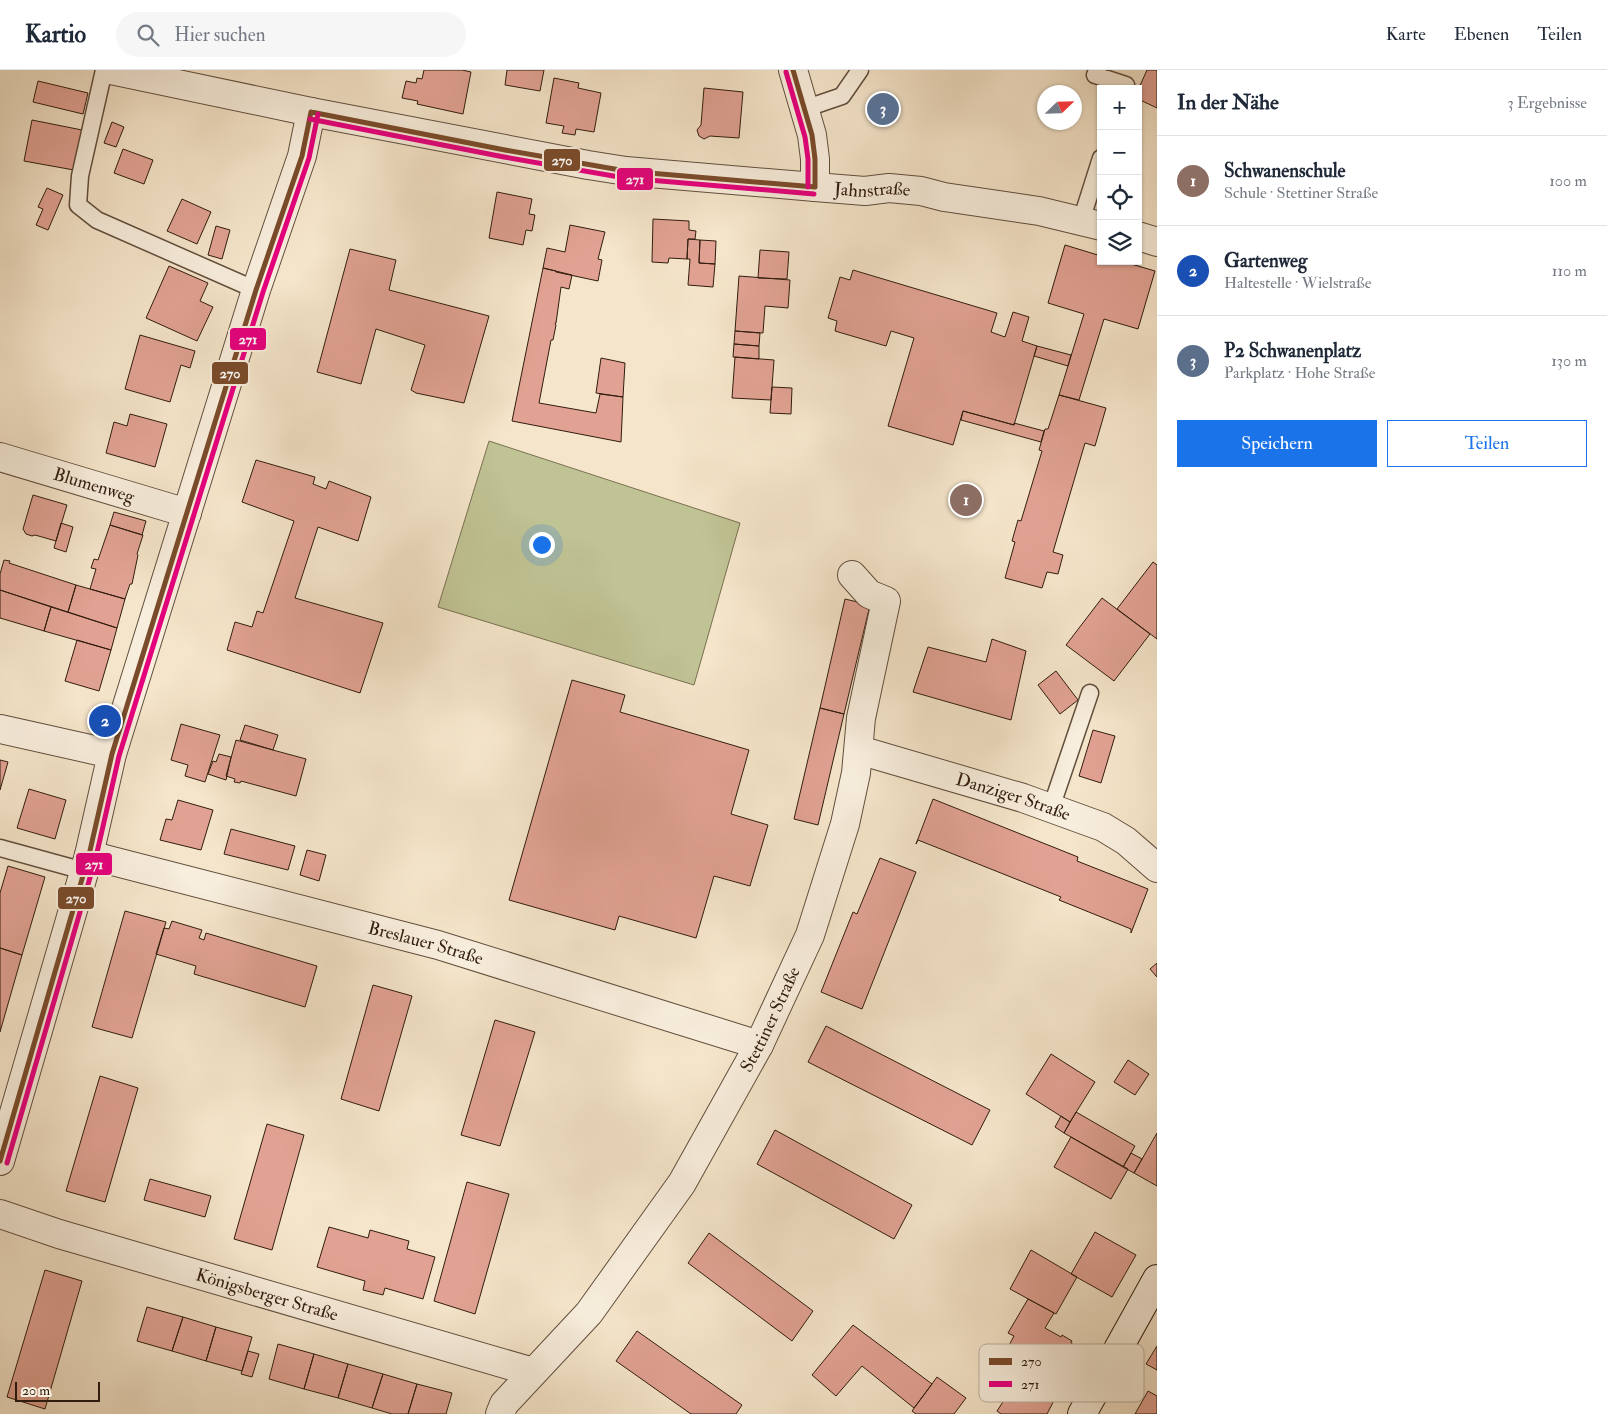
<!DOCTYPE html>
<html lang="de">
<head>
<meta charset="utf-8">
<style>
  :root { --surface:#fff; --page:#f6f6f7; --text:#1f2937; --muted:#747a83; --line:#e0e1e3; --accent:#1a73e8 }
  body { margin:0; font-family:"IM FELL Double Pica",serif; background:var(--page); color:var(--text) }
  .controls { position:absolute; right:15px; top:15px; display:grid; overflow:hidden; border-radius:0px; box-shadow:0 1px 4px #0004 }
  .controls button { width:45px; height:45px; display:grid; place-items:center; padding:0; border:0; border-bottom:1px solid var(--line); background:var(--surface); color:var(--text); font:25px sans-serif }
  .compass { position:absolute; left:1037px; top:15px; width:45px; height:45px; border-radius:50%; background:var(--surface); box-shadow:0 1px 4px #0004; rotate:67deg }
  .scale { position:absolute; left:15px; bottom:12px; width:85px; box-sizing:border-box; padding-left:5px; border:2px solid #311c0e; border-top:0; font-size:14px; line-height:18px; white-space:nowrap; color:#311c0e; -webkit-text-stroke:4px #f8eedd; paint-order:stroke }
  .you { position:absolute; left:541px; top:474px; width:18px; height:18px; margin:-12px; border:4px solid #fff; border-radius:50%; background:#1a73e8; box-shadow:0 0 0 8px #1a73e833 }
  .badge { display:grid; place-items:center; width:32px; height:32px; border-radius:50%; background:var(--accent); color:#fff; font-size:16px; font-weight:700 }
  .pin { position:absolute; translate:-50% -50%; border:2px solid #fff; box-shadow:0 1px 5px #0006 }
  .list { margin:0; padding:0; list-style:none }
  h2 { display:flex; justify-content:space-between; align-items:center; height:65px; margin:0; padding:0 20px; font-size:21px }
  h2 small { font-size:16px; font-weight:400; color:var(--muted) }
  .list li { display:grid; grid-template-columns:32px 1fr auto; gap:15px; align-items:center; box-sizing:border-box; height:90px; padding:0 20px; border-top:1px solid var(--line) }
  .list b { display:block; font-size:19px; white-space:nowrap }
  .list p { margin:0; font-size:16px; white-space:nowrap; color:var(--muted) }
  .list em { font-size:16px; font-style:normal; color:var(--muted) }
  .actions { display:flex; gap:10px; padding:15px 20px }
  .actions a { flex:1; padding:11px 0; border:1px solid var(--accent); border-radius:0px; text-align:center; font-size:18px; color:var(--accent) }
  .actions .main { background:var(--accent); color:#fff }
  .icon { flex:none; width:28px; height:28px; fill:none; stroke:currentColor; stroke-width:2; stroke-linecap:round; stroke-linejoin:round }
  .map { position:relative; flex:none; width:1157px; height:1344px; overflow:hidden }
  header { display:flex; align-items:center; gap:30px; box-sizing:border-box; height:70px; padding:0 25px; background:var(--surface); border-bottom:1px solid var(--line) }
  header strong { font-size:24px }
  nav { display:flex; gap:28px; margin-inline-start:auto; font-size:18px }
  .search { width:350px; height:45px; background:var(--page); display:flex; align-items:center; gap:12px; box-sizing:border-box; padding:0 18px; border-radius:28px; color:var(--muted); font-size:19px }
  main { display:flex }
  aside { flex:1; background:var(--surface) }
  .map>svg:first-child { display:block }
  .green { fill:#c0c394; stroke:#787051 }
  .building { fill:#e1a293; stroke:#311c0e }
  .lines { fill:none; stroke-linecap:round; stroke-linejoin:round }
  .lane-casing { stroke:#624e3d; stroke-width:19 }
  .street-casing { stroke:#624e3d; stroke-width:30 }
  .secondary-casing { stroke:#311c0e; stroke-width:30 }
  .lane { stroke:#f8eedd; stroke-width:16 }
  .street { stroke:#f8eedd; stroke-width:28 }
  .secondary { stroke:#f8eedd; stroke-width:28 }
  .bus-1-casing { stroke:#f8eedd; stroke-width:9 }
  .bus-2-casing { stroke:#f8eedd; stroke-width:9 }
  .bus-1 { stroke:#7a4b2a; stroke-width:5 }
  .bus-2 { stroke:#e5007d; stroke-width:5 }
  .labels { text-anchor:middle; stroke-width:4; stroke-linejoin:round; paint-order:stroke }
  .street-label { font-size:18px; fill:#311c0e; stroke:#f8eedd }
  .key { fill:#f8eedd; stroke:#bcaf9f; stroke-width:1 }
  .key-label { font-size:14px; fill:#311c0e }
  .line-badge { stroke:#f8eedd; stroke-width:2 }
  .badge-label { font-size:14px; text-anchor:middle; font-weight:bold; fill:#fff }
</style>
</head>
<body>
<header>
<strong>Kartio</strong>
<div class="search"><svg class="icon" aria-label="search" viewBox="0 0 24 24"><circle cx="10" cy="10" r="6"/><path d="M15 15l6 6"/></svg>Hier suchen</div>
<nav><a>Karte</a><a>Ebenen</a><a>Teilen</a></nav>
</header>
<main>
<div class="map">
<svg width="1157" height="1344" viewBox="0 0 1157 1344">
  <rect width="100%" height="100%" fill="#f5e5ca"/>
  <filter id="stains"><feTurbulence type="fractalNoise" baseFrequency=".004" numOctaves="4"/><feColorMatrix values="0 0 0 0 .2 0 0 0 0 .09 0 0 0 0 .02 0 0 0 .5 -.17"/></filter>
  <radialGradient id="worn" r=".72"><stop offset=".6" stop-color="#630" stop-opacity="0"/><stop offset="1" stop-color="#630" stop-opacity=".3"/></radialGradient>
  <path class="green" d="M489 371 740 453 694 615 438 537Z"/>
  <path class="building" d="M424 0H462L471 2 463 44 417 34 418 31 402 28 406 11 416 13 417 8 422 9Z
    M507 0H544L540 21 505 15Z
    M1147 0H1157V38L1138 29V20Z
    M554 8 579 13 578 18 601 23 594 62 576 59 575 65 562 63 564 56 546 53Z
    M38 11 88 23 83 44 33 32Z
    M704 18 743 22 739 68 710 66 704 69 699 66 697 60 701 55Z
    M32 50 82 60 74 100 24 91Z
    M112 52 124 57 116 77 104 73Z
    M123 79 153 90 144 114 114 103Z
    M47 118 63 125 48 160 36 155 43 139 38 137Z
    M497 122 532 129 529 144 535 145 532 161 526 160 523 175 489 168Z
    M182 129 211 142 197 174 167 161Z
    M653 149 689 151V160L696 161 695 169H688L687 189 669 188 668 193 652 192Z
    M570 155 605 162 598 189 602 190 598 211 556 202V201L543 198 547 178 565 182Z
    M216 156 230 160 222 189 208 185Z
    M688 169 700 170 699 193 715 194 713 217 688 215 690 189H687Z
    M700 170 716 171 715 194 699 193Z
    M1065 175 1101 186V191H1121L1155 201 1138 259 1104 249 1079 330 1059 325 1084 244 1048 233Z
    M350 179 396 190 389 220 489 246 464 333 416 323 411 320 425 275 376 259 361 314 317 302Z
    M760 180 789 182 787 209 758 208Z
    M169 196 208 213 200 231 213 237 197 271 146 248Z
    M543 198 572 205 569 219 561 217 556 253H555L556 255 553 270H551L539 333 596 343 600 324 623 327 621 372 512 351Z
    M853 200 997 243 991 262 1005 267 1013 242 1029 247 1022 271 1037 276 1014 355 963 341 953 375 888 356 914 268 891 261 886 276 835 261 837 251 828 248 840 207 850 210Z
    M739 206 790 210 788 238 765 236 763 263 735 261Z
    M735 261 760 263 759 276 734 274Z
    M140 265 195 281 190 298 181 295 170 332 125 319Z
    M734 274 759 276V289L733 287Z
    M1037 276 1071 285 1068 296 1034 286Z
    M735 287 774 290 771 330 732 328Z
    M601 288 625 293 623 327 596 323Z
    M772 317 792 318 791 344 770 343Z
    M1059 325 1106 338 1095 376 1085 373 1053 482 1063 485 1058 504 1047 502 1042 518 1005 508 1015 472 1012 471 1018 450 1021 451 1042 381 1039 380 1045 359H1048Z
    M963 341 1014 355V353L1044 361 1041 372 961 350Z
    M130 344 167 354 155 397 106 383 114 352 127 356Z
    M256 390 315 407 313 414 326 419 329 411 371 427 358 471 318 457 295 528 383 553 360 623 227 580 235 552 252 557 257 541 263 543 294 451 242 432Z
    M33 425 67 435 56 471 35 465 32 466 26 464 23 459Z
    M114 442 146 451 142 465 110 455Z
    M61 453 73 457 66 482 54 478Z
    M110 455 143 465 137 484 138 485 132 514H130L125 529 90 519 96 499 91 498 94 489 98 490Z
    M4 490 10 491 9 493 76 515 68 542 0 520V504Z
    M1153 492 1157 495V569L1117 539Z
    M76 515 125 529 117 558 68 542Z
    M0 520 51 537 44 561 0 548Z
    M1102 528 1150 564 1114 611 1066 575Z
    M845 529 870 535 844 644 820 638Z
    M51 537 117 558 111 580 44 561Z
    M992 569 1026 581 1011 650 913 622 928 577 986 592Z
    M77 570 111 580 99 621 65 611Z
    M1056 601 1078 630 1060 644 1038 615Z
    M572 610 625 625 620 642 749 680 731 744 768 755 750 816 714 806 696 868 619 846 615 860 509 830Z
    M820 638 844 644 818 755 794 749Z
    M181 654 220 665 205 712 185 706 188 695 171 690Z
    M245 655 278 665 273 680 240 670Z
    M1093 660 1115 666 1101 713 1079 706Z
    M236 670 306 689 296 726 241 711 240 713 234 712 235 709 226 706Z
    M219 684 231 687 226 710 208 704 213 691 216 692Z
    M0 690 8 692 0 720Z
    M29 719 66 730 55 769 17 758Z
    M933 729 1078 787 1077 791 1148 819 1131 863V859L1059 830 1061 827 918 770 916 774Z
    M178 730 213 740 201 780 160 770 166 749 172 750Z
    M231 759 295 776 288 800 224 784Z
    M307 780 326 785 319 811 300 805Z
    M880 788 916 802 862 939 821 922 853 842 857 844Z
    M8 796 45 807 22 885 0 878V823Z
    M125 841 166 852 132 968 92 957Z
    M172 851 202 860 199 868 204 870 206 863 317 896 305 937 194 904 196 896 156 884 164 858 169 859Z
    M0 878 22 885 0 962Z
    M1157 893V907L1150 899Z
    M373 915 412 926 379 1041 341 1029Z
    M495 950 535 962 500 1076 461 1065Z
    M826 956 990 1040 972 1075 808 992Z
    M1051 984 1095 1012 1070 1052 1026 1024Z
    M1128 990 1149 1004 1135 1025 1114 1012Z
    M100 1006 138 1018 105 1132 66 1121Z
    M1076 1042 1135 1076 1123 1097 1064 1063Z
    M1061 1046 1070 1052 1064 1063 1055 1057Z
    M267 1054 304 1065 272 1180 234 1169Z
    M775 1060 912 1135 894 1169 757 1094Z
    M1157 1063V1116L1134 1103Z
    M1071 1067 1128 1099 1111 1129 1054 1097Z
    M1131 1083 1142 1089 1134 1103 1123 1097Z
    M150 1109 211 1126 205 1147 144 1130Z
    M467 1112 509 1124 475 1244 434 1231Z
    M329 1157 368 1168 370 1160 409 1171 407 1179 435 1187 423 1229 385 1218 383 1225 363 1220 365 1211 317 1197Z
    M1095 1162 1136 1185 1112 1227 1071 1204Z
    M709 1163 813 1241 792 1271 688 1193Z
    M1031 1180 1077 1207 1056 1244 1010 1219Z
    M45 1200 82 1211 45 1339 7 1327Z
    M1028 1229 1054 1243 1045 1258 1061 1267 1062 1265 1072 1271 1071 1273 1074 1275 1064 1294 1072 1299 1061 1317 1007 1279 1014 1266 1008 1263Z
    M147 1237 183 1247 172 1281 137 1271Z
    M183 1247 216 1257 206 1291 172 1281Z
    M853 1255 932 1314 914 1338 862 1296 836 1326 812 1305Z
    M216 1257 252 1267 242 1301 206 1291Z
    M637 1261 742 1335 736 1344H691L616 1291Z
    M278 1274 314 1284 304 1319 269 1309Z
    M999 1275 1061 1317 1047 1344H1001L997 1341 1019 1307 990 1288Z
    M1157 1276V1300L1146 1294Z
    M248 1281 259 1284 252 1307 241 1304Z
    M314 1284 348 1294 338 1328 304 1319Z
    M348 1294 383 1304 372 1338 338 1328Z
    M383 1304 417 1314 408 1344H392L372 1338Z
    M937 1307 966 1328 954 1344H916L912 1341Z
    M417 1314 452 1323 446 1344H408Z
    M1148 1321 1157 1326V1344H1135Z"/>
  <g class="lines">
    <g class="lane-casing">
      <path id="lane" d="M104 0 80 106 78 135 97 150 256 220
        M1098 0 1095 5 1126 15
        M804 39 842 26 860 0
        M1081 151 1101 88
        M1051 738 1090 623
        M0 778 84 801"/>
    </g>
    <g class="street-casing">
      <g id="street">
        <path id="s1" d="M111 0 311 42 588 95 626 101 815 117 865 121 889 118 921 121 944 127 1039 141 1101 156"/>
        <path d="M793 0 812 65 815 89V117"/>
        <path d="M1138 166 1157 172"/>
        <path id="s2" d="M0 387 187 443"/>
        <path d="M0 659 112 684"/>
        <path id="s3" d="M859 680 1023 728 1103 757 1126 771 1157 798"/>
        <path id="s4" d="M89 785 438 875 759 975"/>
        <path d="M0 1091 89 785 112 684 256 220 302 86 311 42"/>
        <path id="s5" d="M0 1144 59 1164 533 1302"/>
        <path id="s6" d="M500 1344 504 1334 589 1243 682 1113 759 975 810 865 845 754 856 703 861 648 886 531 869 524 852 505"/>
      </g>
    </g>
    <g class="secondary-casing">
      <path id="secondary" d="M1082 1344 1157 1209"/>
    </g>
    <use href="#lane" class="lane"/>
    <use href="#street" class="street"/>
    <use href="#secondary" class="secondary"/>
    <g class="bus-1-casing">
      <path id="bus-1" d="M793 0 812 65 815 89V117
        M311 42 505 80 626 101 815 117
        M0 1091 89 785 112 684 256 220 302 86 311 42"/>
    </g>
    <g class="bus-2-casing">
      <path id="bus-2" d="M786 2 805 67 808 89V117
        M310 49 504 87 625 108 814 124
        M7 1093 96 787 119 686 263 222 309 88 318 44"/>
    </g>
    <use href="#bus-1" class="bus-1"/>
    <use href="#bus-2" class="bus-2"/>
  </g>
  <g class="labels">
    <g class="street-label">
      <text dy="6" stroke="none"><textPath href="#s1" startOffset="772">Jahnstraße</textPath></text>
      <text dy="6" stroke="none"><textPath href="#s2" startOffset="98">Blumenweg</textPath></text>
      <text dy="6" stroke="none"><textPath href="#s3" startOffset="161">Danziger Straße</textPath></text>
      <text dy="6" stroke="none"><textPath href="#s4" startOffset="348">Breslauer Straße</textPath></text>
      <text dy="6" stroke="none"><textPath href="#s6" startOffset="481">Stettiner Straße</textPath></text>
      <text dy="6" stroke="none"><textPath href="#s5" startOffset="279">Königsberger Straße</textPath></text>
    </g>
  </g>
  <rect x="979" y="1274" width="165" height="58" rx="8" class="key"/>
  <rect x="989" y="1288" width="23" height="7" fill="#7a4b2a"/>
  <rect x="989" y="1311" width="23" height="6" fill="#e5007d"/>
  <g class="key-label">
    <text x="1021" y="1296">270</text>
    <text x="1021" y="1319">271</text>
  </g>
  <g class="line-badge">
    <rect x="543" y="78" width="38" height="24" rx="5" fill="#7a4b2a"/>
    <rect x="616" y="97" width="38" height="24" rx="5" fill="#e5007d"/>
    <rect x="229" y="257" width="38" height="24" rx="5" fill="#e5007d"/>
    <rect x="211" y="291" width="38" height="24" rx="5" fill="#7a4b2a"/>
    <rect x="75" y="782" width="38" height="24" rx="5" fill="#e5007d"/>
    <rect x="57" y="816" width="38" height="24" rx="5" fill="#7a4b2a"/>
  </g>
  <g class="badge-label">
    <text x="562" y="95">270</text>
    <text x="635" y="114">271</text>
    <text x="248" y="274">271</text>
    <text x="230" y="308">270</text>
    <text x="94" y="799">271</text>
    <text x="76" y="833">270</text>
  </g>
  <rect width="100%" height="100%" filter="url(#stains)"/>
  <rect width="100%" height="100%" fill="url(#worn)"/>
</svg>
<div class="controls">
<button>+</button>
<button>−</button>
<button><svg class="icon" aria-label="locate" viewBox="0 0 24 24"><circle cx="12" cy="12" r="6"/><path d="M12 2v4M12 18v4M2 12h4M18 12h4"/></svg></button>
<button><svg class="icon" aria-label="layers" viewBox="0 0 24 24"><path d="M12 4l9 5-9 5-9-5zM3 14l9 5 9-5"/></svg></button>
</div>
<svg class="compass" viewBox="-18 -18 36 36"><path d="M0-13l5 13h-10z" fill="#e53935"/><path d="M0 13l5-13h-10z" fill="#747a83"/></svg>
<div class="scale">20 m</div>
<div class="you"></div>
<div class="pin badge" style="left:966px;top:430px;background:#8d6e63">1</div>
<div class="pin badge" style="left:105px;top:651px;background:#1a4fb4">2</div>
<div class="pin badge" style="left:883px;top:39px;background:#5c6f8a">3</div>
</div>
<aside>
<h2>In der Nähe<small>3 Ergebnisse</small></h2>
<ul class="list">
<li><span class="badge" style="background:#8d6e63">1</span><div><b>Schwanenschule</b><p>Schule · Stettiner Straße</p></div><em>100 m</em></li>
<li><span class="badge" style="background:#1a4fb4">2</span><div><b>Gartenweg</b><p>Haltestelle · Wielstraße</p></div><em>110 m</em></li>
<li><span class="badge" style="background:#5c6f8a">3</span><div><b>P2 Schwanenplatz</b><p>Parkplatz · Hohe Straße</p></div><em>130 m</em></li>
</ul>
<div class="actions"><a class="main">Speichern</a><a>Teilen</a></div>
</aside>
</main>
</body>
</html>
